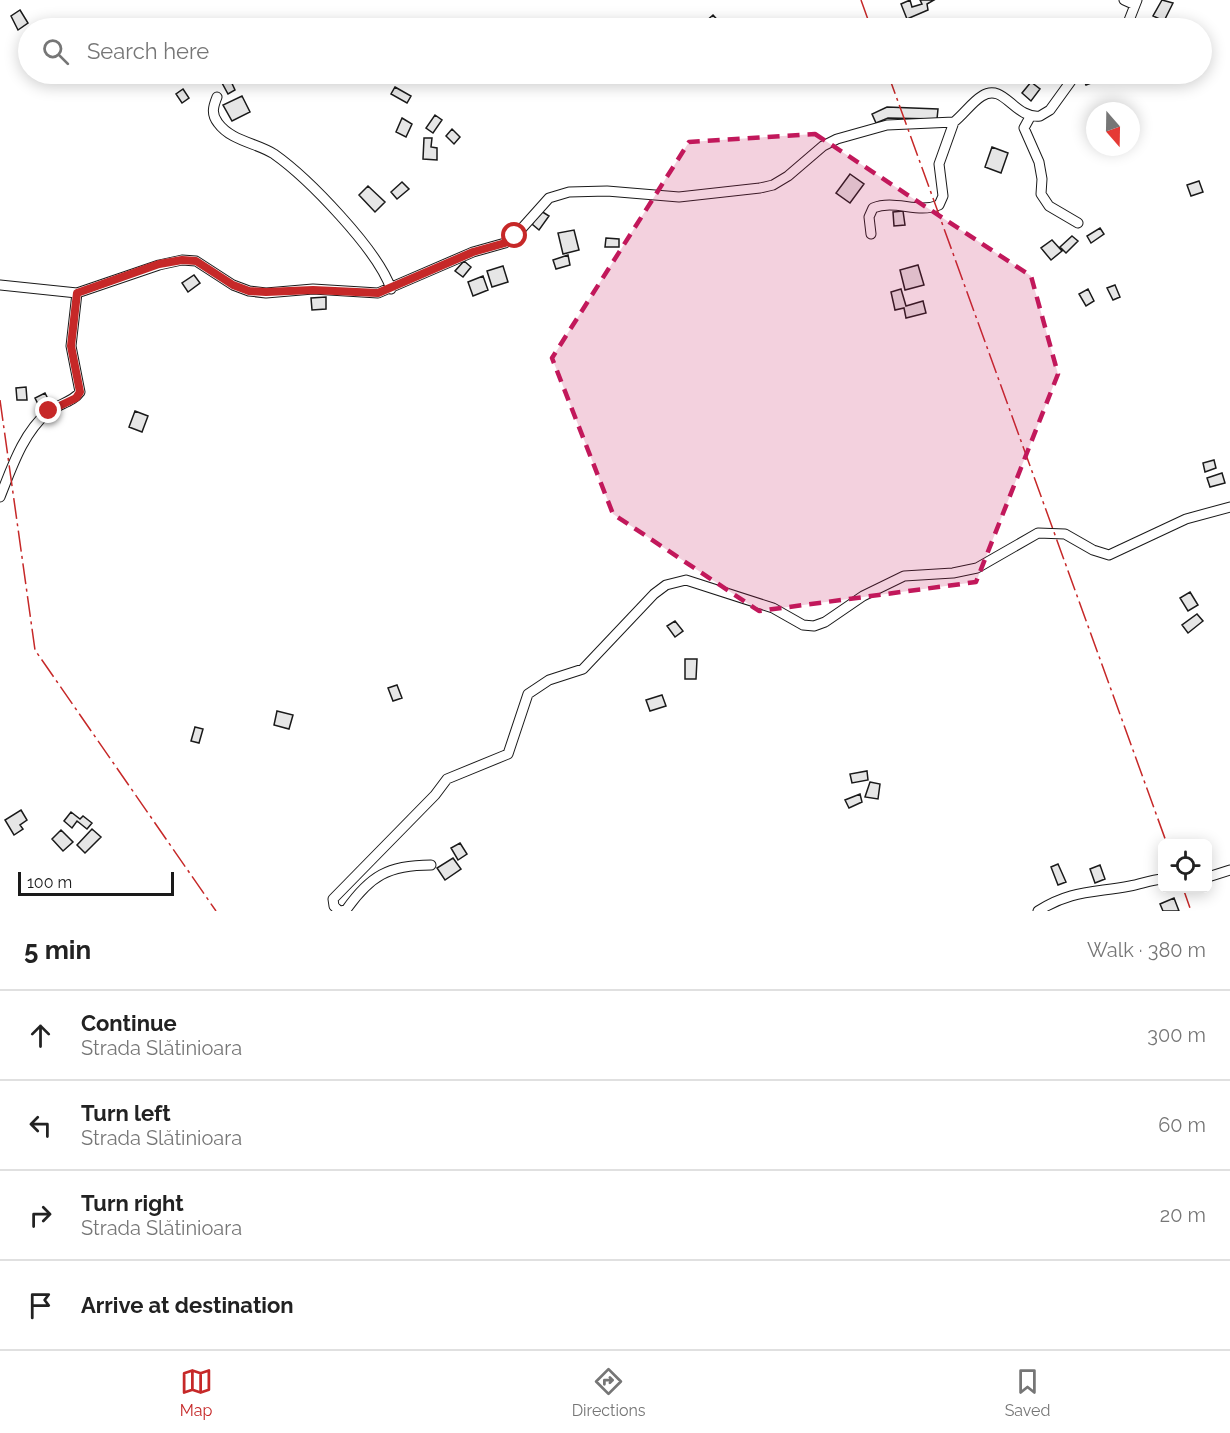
<!DOCTYPE html>
<html lang="en">
<head>
<meta charset="utf-8">
<style>
  :root { --surface:#fff; --page:#f2f2f2; --text:#222; --muted:#767676; --line:#e0e0e0; --accent:#c62828 }
  body { margin:0; font-family:Raleway,sans-serif; background:var(--page); color:var(--text) }
  .controls { position:absolute; right:18px; bottom:18px; display:grid; overflow:hidden; border-radius:9px; box-shadow:0 3px 15px #0003 }
  .controls button { width:54px; height:54px; display:grid; place-items:center; padding:0; border:0; border-bottom:2px solid var(--line); background:var(--surface); color:var(--text); font:30px sans-serif }
  .compass { position:absolute; left:1086px; top:102px; width:54px; height:54px; border-radius:50%; background:var(--surface); box-shadow:0 3px 15px #0003; rotate:160deg }
  .scale { position:absolute; left:18px; bottom:15px; width:156px; box-sizing:border-box; padding-left:6px; border:3px solid #1a1a1a; border-top:0; font-size:16px; line-height:21px; white-space:nowrap; color:#1a1a1a; -webkit-text-stroke:4px #fff; paint-order:stroke }
  .stop { position:absolute; width:18px; height:18px; margin:-14px; border:4px solid #c62828; border-radius:50%; background:#fff }
  .stop.end { background:#c62828; border-color:#fff; box-shadow:0 2px 6px #0008 }
  .list { margin:0; padding:0; list-style:none }
  h2 { display:flex; justify-content:space-between; align-items:center; height:78px; margin:0; padding:0 24px; font-size:26px }
  h2 small { font-size:20px; font-weight:400; color:var(--muted) }
  .list li { display:grid; grid-template-columns:39px 1fr auto; gap:18px; align-items:center; box-sizing:border-box; height:90px; padding:0 24px; border-top:2px solid var(--line) }
  .list b { display:block; font-size:22px; white-space:nowrap }
  .list p { margin:0; font-size:20px; white-space:nowrap; color:var(--muted) }
  .list em { font-size:20px; font-style:normal; color:var(--muted) }
  .icon { flex:none; width:33px; height:33px; fill:none; stroke:currentColor; stroke-width:2; stroke-linecap:round; stroke-linejoin:round }
  .map { position:relative; flex:none; width:1230px; height:911px; overflow:hidden }
  .search { position:absolute; background:var(--surface); box-shadow:0 3px 15px #0003; left:18px; right:18px; top:18px; height:66px; display:flex; align-items:center; gap:15px; box-sizing:border-box; padding:0 21px; border-radius:33px; color:var(--muted); font-size:22px }
  .sheet { height:438px; background:var(--surface) }
  nav { display:flex; justify-content:space-around; align-items:center; box-sizing:border-box; height:84px; border-top:2px solid var(--line); background:var(--surface); font-size:16px; color:var(--muted) }
  nav a { display:grid; justify-items:center; gap:3px }
  nav .on { color:var(--accent) }
  .map>svg:first-child { display:block }
  .building { fill:#e6e6e6; stroke:#1a1a1a; stroke-width:1.5 }
  .lines { fill:none; stroke-linecap:round; stroke-linejoin:round }
  .minor-casing { stroke:#1a1a1a; stroke-width:11 }
  .minor { stroke:#fff; stroke-width:9 }
  .power { stroke:#c62828; stroke-width:1.5; stroke-dasharray:21 4.5 3 4.5; stroke-linecap:butt }
  .route { stroke:#c62828; stroke-width:8 }
  .marked { fill:#c2185b; fill-opacity:0.2; stroke:#c2185b; stroke-width:4.5; stroke-dasharray:12 8; stroke-linejoin:round }
</style>
</head>
<body>
<div class="map">
<svg width="1230" height="911" viewBox="0 0 1230 911">
  <rect width="100%" height="100%" fill="#fff"/>
  <path class="building" d="M910 0 912 7 922 4 920 0H934L927 4 928 10 907 19 901 4Z
    M1162 0 1173 3 1164 21 1153 16Z
    M20 10 28 23 18 30 11 16Z
    M713 15 721 24 716 28H709L704 23Z
    M1081 74H1114L1086 85Z
    M229 77 235 90 228 94 221 81Z
    M1031 82 1040 89 1031 101 1022 93Z
    M395 87 411 96 407 103 391 94Z
    M183 89 189 98 182 103 176 94Z
    M242 96 250 112 232 121 223 105Z
    M887 107 938 109 937 119 888 118 876 123 872 114Z
    M435 115 442 120 433 133 426 128Z
    M402 118 412 124 406 137 396 132Z
    M452 129 460 137 454 144 446 136Z
    M424 138H432L431 147 437 148V160L423 159Z
    M992 147 1008 153 1001 173 985 167Z
    M850 174 864 184 850 203 836 193Z
    M1199 181 1203 192 1191 196 1187 185Z
    M402 182 409 189 397 199 391 192Z
    M368 186 385 202 375 212 359 195Z
    M541 211 549 216 539 230 532 224Z
    M903 211 905 225 894 226 893 212Z
    M1100 228 1104 234 1091 243 1087 236Z
    M574 230 579 250 563 254 558 233Z
    M1072 236 1078 241 1066 253 1060 247Z
    M606 238 619 239V247H605Z
    M1052 240 1062 251 1051 260 1041 248Z
    M568 255 570 265 556 269 553 260Z
    M464 261 471 267 463 277 455 271Z
    M918 265 924 285 905 290 900 270Z
    M503 266 508 282 492 287 487 271Z
    M194 275 200 283 188 292 182 283Z
    M483 276 488 290 473 296 468 282Z
    M1115 285 1120 297 1113 300 1107 288Z
    M901 289 906 306 923 301 926 313 906 318 904 308 895 310 891 292Z
    M1088 289 1094 301 1086 306 1079 294Z
    M326 297V309L312 310 311 298Z
    M26 387 27 400H17L16 388Z
    M45 393 51 405 41 410 35 398Z
    M135 411 148 416 142 432 129 427Z
    M1214 460 1216 468 1205 472 1203 463Z
    M1222 473 1225 483 1210 487 1207 478Z
    M1190 592 1198 605 1188 611 1180 598Z
    M1197 614 1203 621 1188 633 1182 625Z
    M675 621 683 631 675 637 667 626Z
    M685 659H697L696 679H685Z
    M397 685 402 698 393 701 388 688Z
    M662 695 666 706 650 711 646 700Z
    M277 711 293 715 289 729 274 725Z
    M195 727 203 729 199 743 191 741Z
    M867 771 868 780 852 783 850 774Z
    M870 782 880 784 878 799 865 797Z
    M860 794 862 802 849 808 845 800Z
    M21 810 27 820 20 825 23 829 14 835 5 820Z
    M71 812 80 819 83 816 92 823 87 829 77 821 72 828 64 821Z
    M92 829 101 837 85 853 77 845Z
    M61 830 73 842 63 851 52 839Z
    M460 843 467 854 458 860 451 848Z
    M453 858 461 869 445 880 437 868Z
    M1058 864 1066 882 1058 885 1051 867Z
    M1100 865 1105 879 1095 883 1090 869Z
    M1174 898 1179 911H1163L1160 904Z"/>
  <g class="lines">
    <g class="minor-casing">
      <path id="minor" d="M1124 0 1135 5
        M1126 28 1137 0
        M217 97C213 107 211 114 218 123 231 141 257 143 274 154 308 178 378 250 391 289
        M1030 117 1024 128 1039 162 1042 179 1041 194 1049 206 1078 223
        M871 234 869 217 873 208C895 199 917 214 939 205L943 196 939 164 954 122
        M0 285 77 293 159 265 182 260 196 261 233 285 249 291 266 293 313 289 378 293 473 252 505 243 515 236 549 198 569 192 607 191 679 197 760 188 773 185 788 176 823 146 837 139 887 125 954 122C964 114 972 102 982 96 1004 82 1014 119 1040 116L1050 110 1076 74
        M0 497C12 467 23 433 48 412 58 404 73 402 80 392L71 346 77 293
        M1208 877 1230 870
        M339 911 334 906 333 899 435 795 447 779 508 754 528 694 549 680 583 669 654 594 666 585 686 580 773 608 803 625 814 626 825 622 863 596 904 576 953 573 977 568 1038 533 1065 534 1093 550 1109 555 1186 519 1230 507
        M341 911 346 910C370 876 388 865 431 865
        M1038 911C1071 890 1093 893 1130 886 1141 884 1151 880 1162 879"/>
    </g>
    <use href="#minor" class="minor"/>
    <path class="power" d="M861 0 871 28
      M888 74 1167 844
      M0 400 35 650 216 911
      M1183 888 1191 911"/>
  </g>
  <g class="lines">
    <path class="route" d="M49 411 76 398 80 392 71 346 77 293 159 264 182 260 196 261 233 285 249 291 266 292 313 290 378 293 473 252 505 243 515 236"/>
  </g>
  <path class="marked" d="M815 134 1031 276 1058 374 976 582 759 611 613 514 552 358 689 142Z"/>
</svg>
<div class="controls">
<button><svg class="icon" aria-label="locate" viewBox="0 0 24 24"><circle cx="12" cy="12" r="6"/><path d="M12 2v4M12 18v4M2 12h4M18 12h4"/></svg></button>
</div>
<svg class="compass" viewBox="-18 -18 36 36"><path d="M0-13l5 13h-10z" fill="#e53935"/><path d="M0 13l5-13h-10z" fill="#767676"/></svg>
<div class="scale">100 m</div>
<div class="stop" style="left:515px;top:236px"></div>
<div class="stop end" style="left:49px;top:411px"></div>
<div class="search"><svg class="icon" aria-label="search" viewBox="0 0 24 24"><circle cx="10" cy="10" r="6"/><path d="M15 15l6 6"/></svg>Search here</div>
</div>
<section class="sheet">
<h2>5 min<small>Walk · 380 m</small></h2>
<ul class="list">
<li><svg class="icon" aria-label="ahead" viewBox="0 0 24 24"><path d="M12 20V5M6 11l6-6 6 6"/></svg><div><b>Continue</b><p>Strada Slătinioara</p></div><em>300 m</em></li>
<li><svg class="icon" aria-label="left" viewBox="0 0 24 24"><path d="M17 20v-9H6M10 6l-5 5 5 5"/></svg><div><b>Turn left</b><p>Strada Slătinioara</p></div><em>60 m</em></li>
<li><svg class="icon" aria-label="right" viewBox="0 0 24 24"><path d="M7 20v-9h11M14 6l5 5-5 5"/></svg><div><b>Turn right</b><p>Strada Slătinioara</p></div><em>20 m</em></li>
<li><svg class="icon" aria-label="arrive" viewBox="0 0 24 24"><path d="M6 21V4h12l-3 4 3 4H6"/></svg><div><b>Arrive at destination</b></div></li>
</ul>
</section>
<nav>
<a class="on"><svg class="icon" aria-label="map" viewBox="0 0 24 24"><path d="M3 6l6-2 6 2 6-2v14l-6 2-6-2-6 2zM9 4v14M15 6v14"/></svg>Map</a>
<a><svg class="icon" aria-label="directions" viewBox="0 0 24 24"><path d="M12 3l9 9-9 9-9-9zM9 14v-3h6M13 9l2 2-2 2"/></svg>Directions</a>
<a><svg class="icon" aria-label="saved" viewBox="0 0 24 24"><path d="M7 4h10v16l-5-4-5 4z"/></svg>Saved</a>
</nav>
</body>
</html>
